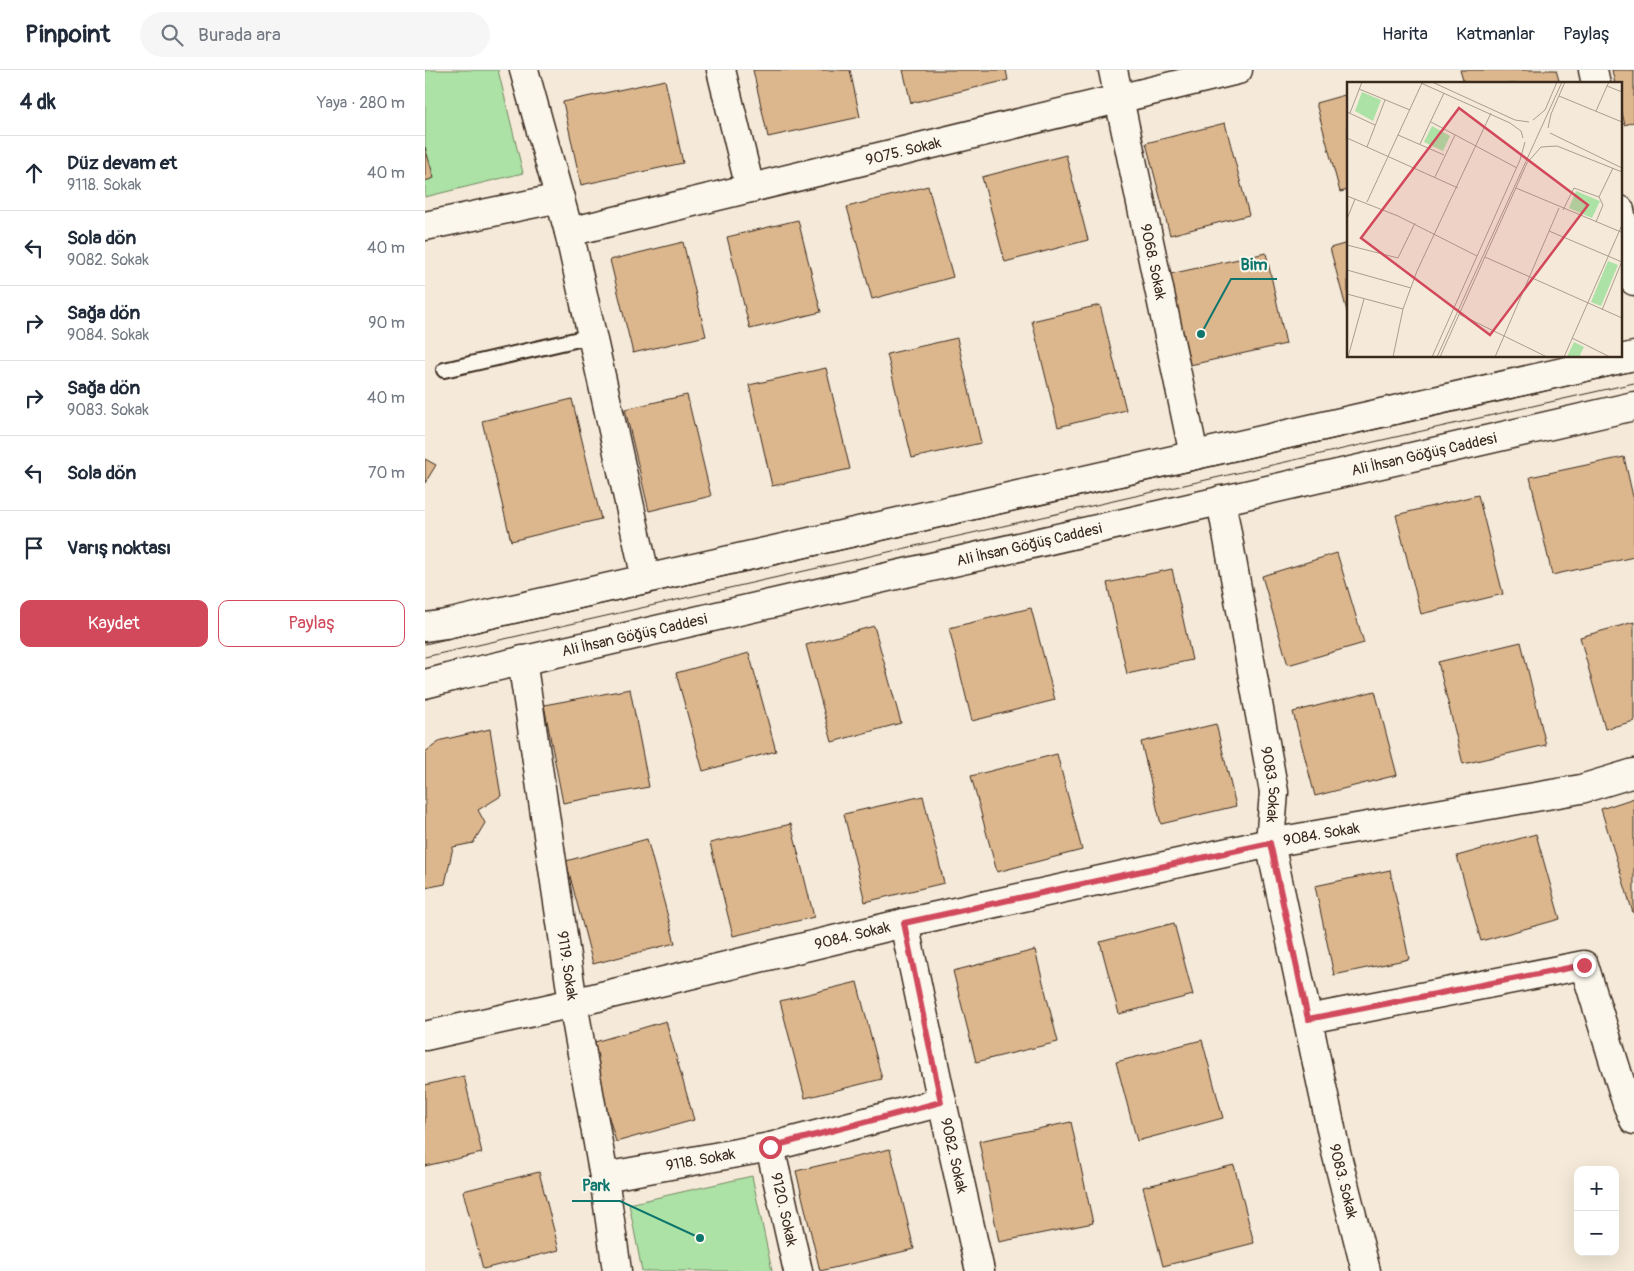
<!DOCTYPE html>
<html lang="tr">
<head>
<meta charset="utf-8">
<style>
  :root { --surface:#fff; --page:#f6f6f7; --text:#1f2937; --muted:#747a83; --line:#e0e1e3; --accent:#d1495b }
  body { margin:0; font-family:Pangolin,sans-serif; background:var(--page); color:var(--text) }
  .controls { position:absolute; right:15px; bottom:15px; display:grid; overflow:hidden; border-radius:10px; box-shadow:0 5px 20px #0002 }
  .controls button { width:45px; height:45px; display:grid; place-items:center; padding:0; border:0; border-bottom:1px solid var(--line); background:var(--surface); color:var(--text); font:25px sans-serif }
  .stop { position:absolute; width:15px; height:15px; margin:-11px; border:4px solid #d1495b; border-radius:50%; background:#fff }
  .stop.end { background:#d1495b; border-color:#fff; box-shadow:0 1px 5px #0008 }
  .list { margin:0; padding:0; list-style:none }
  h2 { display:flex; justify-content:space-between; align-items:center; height:65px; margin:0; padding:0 20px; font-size:21px }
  h2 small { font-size:16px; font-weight:400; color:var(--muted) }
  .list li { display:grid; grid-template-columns:32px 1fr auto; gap:15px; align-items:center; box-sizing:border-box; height:75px; padding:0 20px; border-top:1px solid var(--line) }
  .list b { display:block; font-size:19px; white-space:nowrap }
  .list p { margin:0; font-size:16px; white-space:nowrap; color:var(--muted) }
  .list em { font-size:16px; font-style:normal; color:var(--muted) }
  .actions { display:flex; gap:10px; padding:15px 20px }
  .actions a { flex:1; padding:11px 0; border:1px solid var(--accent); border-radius:10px; text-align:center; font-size:18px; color:var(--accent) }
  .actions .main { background:var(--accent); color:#fff }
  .icon { flex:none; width:28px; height:28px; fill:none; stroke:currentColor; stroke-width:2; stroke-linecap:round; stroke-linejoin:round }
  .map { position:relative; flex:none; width:1209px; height:1201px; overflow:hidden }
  header { display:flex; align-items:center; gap:30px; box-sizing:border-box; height:70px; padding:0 25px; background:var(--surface); border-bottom:1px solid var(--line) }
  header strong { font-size:24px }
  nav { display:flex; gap:28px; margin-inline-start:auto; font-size:18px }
  .search { width:350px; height:45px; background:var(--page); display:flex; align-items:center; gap:12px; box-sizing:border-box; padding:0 18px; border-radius:28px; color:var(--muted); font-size:19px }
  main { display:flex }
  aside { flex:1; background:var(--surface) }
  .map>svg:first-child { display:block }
  .green { fill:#ace2a5; stroke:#748662 }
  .building { fill:#dcb78e; stroke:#3b2a1e }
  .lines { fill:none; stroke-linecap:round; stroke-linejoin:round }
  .service-casing { stroke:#3b2a1e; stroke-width:18 }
  .minor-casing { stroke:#3b2a1e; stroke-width:31 }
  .secondary-casing { stroke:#3b2a1e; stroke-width:31 }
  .service { stroke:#fbf7ec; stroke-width:14 }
  .minor { stroke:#fbf7ec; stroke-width:28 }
  .secondary { stroke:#fbf7ec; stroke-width:28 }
  .tram { stroke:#3b2a1e; stroke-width:1 }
  .route { stroke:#d1495b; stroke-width:6 }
  .labels { text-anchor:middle; stroke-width:4; stroke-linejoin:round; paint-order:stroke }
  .street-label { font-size:15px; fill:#3b2a1e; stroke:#fbf7ec }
  .inset-road { fill:none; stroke:#ab9d8e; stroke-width:1 }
  .view { fill:#d1495b; fill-opacity:0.15; stroke:#d1495b; stroke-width:2.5 }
  .inset-edge { fill:none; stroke:#3b2a1e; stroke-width:2.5 }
  .leader { fill:none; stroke:#0f766e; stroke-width:2 }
  .callout-dot { fill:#0f766e; stroke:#fbf7ec; stroke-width:2 }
  .callout-label { font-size:16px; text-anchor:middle; font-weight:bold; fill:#0f766e; stroke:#fbf7ec; stroke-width:4; stroke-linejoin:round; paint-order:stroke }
</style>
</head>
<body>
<header>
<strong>Pinpoint</strong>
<div class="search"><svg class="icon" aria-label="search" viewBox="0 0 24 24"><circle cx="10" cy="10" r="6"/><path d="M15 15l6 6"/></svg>Burada ara</div>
<nav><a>Harita</a><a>Katmanlar</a><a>Paylaş</a></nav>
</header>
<main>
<aside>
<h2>4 dk<small>Yaya · 280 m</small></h2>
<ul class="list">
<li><svg class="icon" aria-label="ahead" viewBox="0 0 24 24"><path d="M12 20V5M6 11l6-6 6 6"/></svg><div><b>Düz devam et</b><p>9118. Sokak</p></div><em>40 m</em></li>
<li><svg class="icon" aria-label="left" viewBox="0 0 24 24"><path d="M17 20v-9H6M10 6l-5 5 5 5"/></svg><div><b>Sola dön</b><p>9082. Sokak</p></div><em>40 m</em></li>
<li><svg class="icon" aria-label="right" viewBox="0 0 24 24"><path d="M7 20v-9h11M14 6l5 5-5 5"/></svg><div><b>Sağa dön</b><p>9084. Sokak</p></div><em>90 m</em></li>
<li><svg class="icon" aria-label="right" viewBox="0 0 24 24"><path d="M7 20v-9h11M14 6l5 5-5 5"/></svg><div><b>Sağa dön</b><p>9083. Sokak</p></div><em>40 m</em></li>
<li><svg class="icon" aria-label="left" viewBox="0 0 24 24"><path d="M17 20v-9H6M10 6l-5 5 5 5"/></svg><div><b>Sola dön</b></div><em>70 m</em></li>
<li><svg class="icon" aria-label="arrive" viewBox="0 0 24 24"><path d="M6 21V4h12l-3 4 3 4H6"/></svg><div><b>Varış noktası</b></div></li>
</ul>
<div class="actions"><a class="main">Kaydet</a><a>Paylaş</a></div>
</aside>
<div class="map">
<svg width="1209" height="1201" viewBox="0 0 1209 1201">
  <rect width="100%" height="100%" fill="#f5ead9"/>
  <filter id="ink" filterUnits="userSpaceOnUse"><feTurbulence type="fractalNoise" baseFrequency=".02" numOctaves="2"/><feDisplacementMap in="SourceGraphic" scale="10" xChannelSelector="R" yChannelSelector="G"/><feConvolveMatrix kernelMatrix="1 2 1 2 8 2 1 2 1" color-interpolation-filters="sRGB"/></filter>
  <g filter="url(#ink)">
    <path class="green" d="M0 0H73L98 103 0 127Z
      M327 1106 347 1201H217L204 1134Z"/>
    <path class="building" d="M328 0H425L435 47 343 67Z
      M478 0H581L583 10 486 33Z
      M1035 0H1131L1135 14H1039Z
      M1187 0H1209V52L1200 55 1195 35V14H1190Z
      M240 10 258 93 156 115 138 32Z
      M923 24V120L915 122 891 33Z
      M800 53 824 145 745 165 721 73Z
      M0 77 9 108 0 111Z
      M641 85 663 170 580 192 557 107Z
      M503 116 528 207 447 229 422 137Z
      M373 150 396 242 325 259 302 167Z
      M258 172 281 266 208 283 185 190Z
      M923 173V245L905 178Z
      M841 183 861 274 765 295 745 204Z
      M675 235 701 340 633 357 607 251Z
      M532 268 556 373 487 388 462 284Z
      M401 298 425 399 347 416 324 315Z
      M262 325 286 426 224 441 200 339Z
      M147 329 176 449 86 471 57 351Z
      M1199 387 1209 431V487L1127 505 1105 407Z
      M0 389 11 395 0 413Z
      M1053 425 1078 524 996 544 971 445Z
      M912 483 939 573 863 595 837 506Z
      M747 499 767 590 702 604 682 513Z
      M606 538 630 630 547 651 524 558Z
      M1209 552V651L1180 659 1155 567Z
      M449 556 476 653 407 672 381 575Z
      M1096 572 1121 675 1038 694 1013 592Z
      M324 583 351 681 278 701 251 603Z
      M205 619 224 717 138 733 119 635Z
      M950 621 972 705 890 726 868 642Z
      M791 654 811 736 736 754 716 672Z
      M65 659 76 726 53 740 60 753 48 773 28 777 20 814 0 818V682L17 670Z
      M632 684 657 780 572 802 546 706Z
      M498 726 519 813 440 832 419 744Z
      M1209 728V843H1208L1176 739Z
      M366 754 389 847 308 866 285 773Z
      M1111 764 1135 849 1056 871 1032 786Z
      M222 769 250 873 168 894 141 791Z
      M965 800 984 889 909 905 890 816Z
      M749 853 768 925 694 944 675 872Z
      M610 880 633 972 551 992 528 901Z
      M432 912 457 1009 380 1028 355 931Z
      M241 951 269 1050 191 1072 163 974Z
      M777 970 798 1048 712 1071 691 992Z
      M39 1006 57 1083 0 1096V1015Z
      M646 1052 668 1153 574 1172 554 1071Z
      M465 1079 489 1179 395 1201 371 1101Z
      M809 1095 829 1173 738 1196 718 1117Z
      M114 1102 134 1180 58 1199 38 1121Z"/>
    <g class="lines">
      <g class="service-casing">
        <path id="service" d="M19 300 167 266"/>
      </g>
      <g class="minor-casing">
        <g id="minor">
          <path d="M99 0 144 162 221 509"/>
          <path d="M296 0 325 118"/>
          <path id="s1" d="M688 0 769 385"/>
          <path d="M1168 0 1171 14"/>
          <path d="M1195 140 1209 211"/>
          <path d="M0 156 135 128"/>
          <path id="s2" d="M144 162 813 0"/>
          <path id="s3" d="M796 430 849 722 845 773 911 1082 941 1201"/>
          <path id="s4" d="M97 590 148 933 179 1107 192 1201"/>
          <path id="s5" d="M479 853 517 1032 555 1201"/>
          <path d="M883 949 1159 895 1202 1034 1209 1050"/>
          <path id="s6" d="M0 966 148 933 479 853 845 773 1156 719 1209 703"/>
          <path id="s7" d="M345 1077 373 1201"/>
          <path id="s8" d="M179 1107 345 1077 517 1032"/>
        </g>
      </g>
      <g class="secondary-casing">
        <g id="secondary">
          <path d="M0 557 21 554 1209 286"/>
          <path id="s9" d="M0 614 35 605 1209 336"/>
        </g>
      </g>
      <use href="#service" class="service"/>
      <use href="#minor" class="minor"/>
      <use href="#secondary" class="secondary"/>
      <path class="tram" d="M0 574 1209 301
        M0 587 1209 313"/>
    </g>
  </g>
  <g class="lines" filter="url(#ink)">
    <path class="route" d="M345 1077 516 1032 479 853 845 773 883 949 1159 895"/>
  </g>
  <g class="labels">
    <g class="street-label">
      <text dy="5" stroke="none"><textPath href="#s2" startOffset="344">9075. Sokak</textPath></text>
      <text dy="5" stroke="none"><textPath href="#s1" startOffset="196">9068. Sokak</textPath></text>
      <text dy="5" stroke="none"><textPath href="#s9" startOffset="1025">Ali İhsan Göğüş Caddesi</textPath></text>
      <text dy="5" stroke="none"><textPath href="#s9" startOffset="620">Ali İhsan Göğüş Caddesi</textPath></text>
      <text dy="5" stroke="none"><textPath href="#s9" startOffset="215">Ali İhsan Göğüş Caddesi</textPath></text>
      <text dy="5" stroke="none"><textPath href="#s3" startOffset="289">9083. Sokak</textPath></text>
      <text dy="5" stroke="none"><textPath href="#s6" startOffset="919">9084. Sokak</textPath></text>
      <text dy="5" stroke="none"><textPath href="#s6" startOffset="439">9084. Sokak</textPath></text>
      <text dy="5" stroke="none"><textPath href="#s4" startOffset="309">9119. Sokak</textPath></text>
      <text dy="5" stroke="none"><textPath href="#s5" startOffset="238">9082. Sokak</textPath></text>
      <text dy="5" stroke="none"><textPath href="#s8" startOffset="98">9118. Sokak</textPath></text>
      <text dy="5" stroke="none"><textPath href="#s3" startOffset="694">9083. Sokak</textPath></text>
      <text dy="5" stroke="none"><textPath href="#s7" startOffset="64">9120. Sokak</textPath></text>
    </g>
  </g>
  <g transform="translate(922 12)">
    <rect width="275" height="275" fill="#f5ead9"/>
    <path d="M15 10 34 18 26 39 8 29ZM85 44 103 54 96 69 77 60ZM229 109 253 119 245 136 222 126ZM261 179 271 183 254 224 244 220ZM227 260 237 265 232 275H220Z" fill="#ace2a5"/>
    <path class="inset-road" d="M85 0 168 38 182 40M262 0 260 4 275 10M74 1 163 41 174 49 176 56M12 7 63 28M212 14 275 40M249 29 260 4M0 30 28 43M3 31 15 0M186 38 198 28 210 0M84 40 170 86M201 46 204 32 218 0M203 51 275 86M51 53 97 73M0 56 111 106M73 62 97 11M20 65 38 18M194 65 210 64 275 90M88 95 108 53M169 106 274 150M0 114 51 134 130 174M20 120 75 1M216 128 227 106 252 115M0 137 8 117M249 140 256 123 252 115 266 86M202 149 275 180M0 163 51 176 68 141M138 175 275 236M0 188 64 206M0 212 56 227M255 228 275 179M112 232 200 275M225 256 263 275M1 275 17 217M46 275 56 227 70 189 144 31M85 275 173 78 178 60M90 275 215 0M93 275 180 81 194 65M148 275 212 126M217 275 275 143"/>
    <path class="view" d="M112 26 241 123 143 253 14 156Z"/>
    <rect width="275" height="275" class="inset-edge"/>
  </g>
  <path class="leader" d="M776 264L806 209H852M275 1168L195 1131H147"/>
  <g class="callout-dot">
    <circle cx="776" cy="264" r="5"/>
    <circle cx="275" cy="1168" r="5"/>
  </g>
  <g class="callout-label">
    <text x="829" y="200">Bim</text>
    <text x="171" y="1121">Park</text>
  </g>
</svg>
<div class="controls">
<button>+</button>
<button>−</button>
</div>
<div class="stop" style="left:345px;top:1077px"></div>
<div class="stop end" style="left:1159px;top:895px"></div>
</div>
</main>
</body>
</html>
